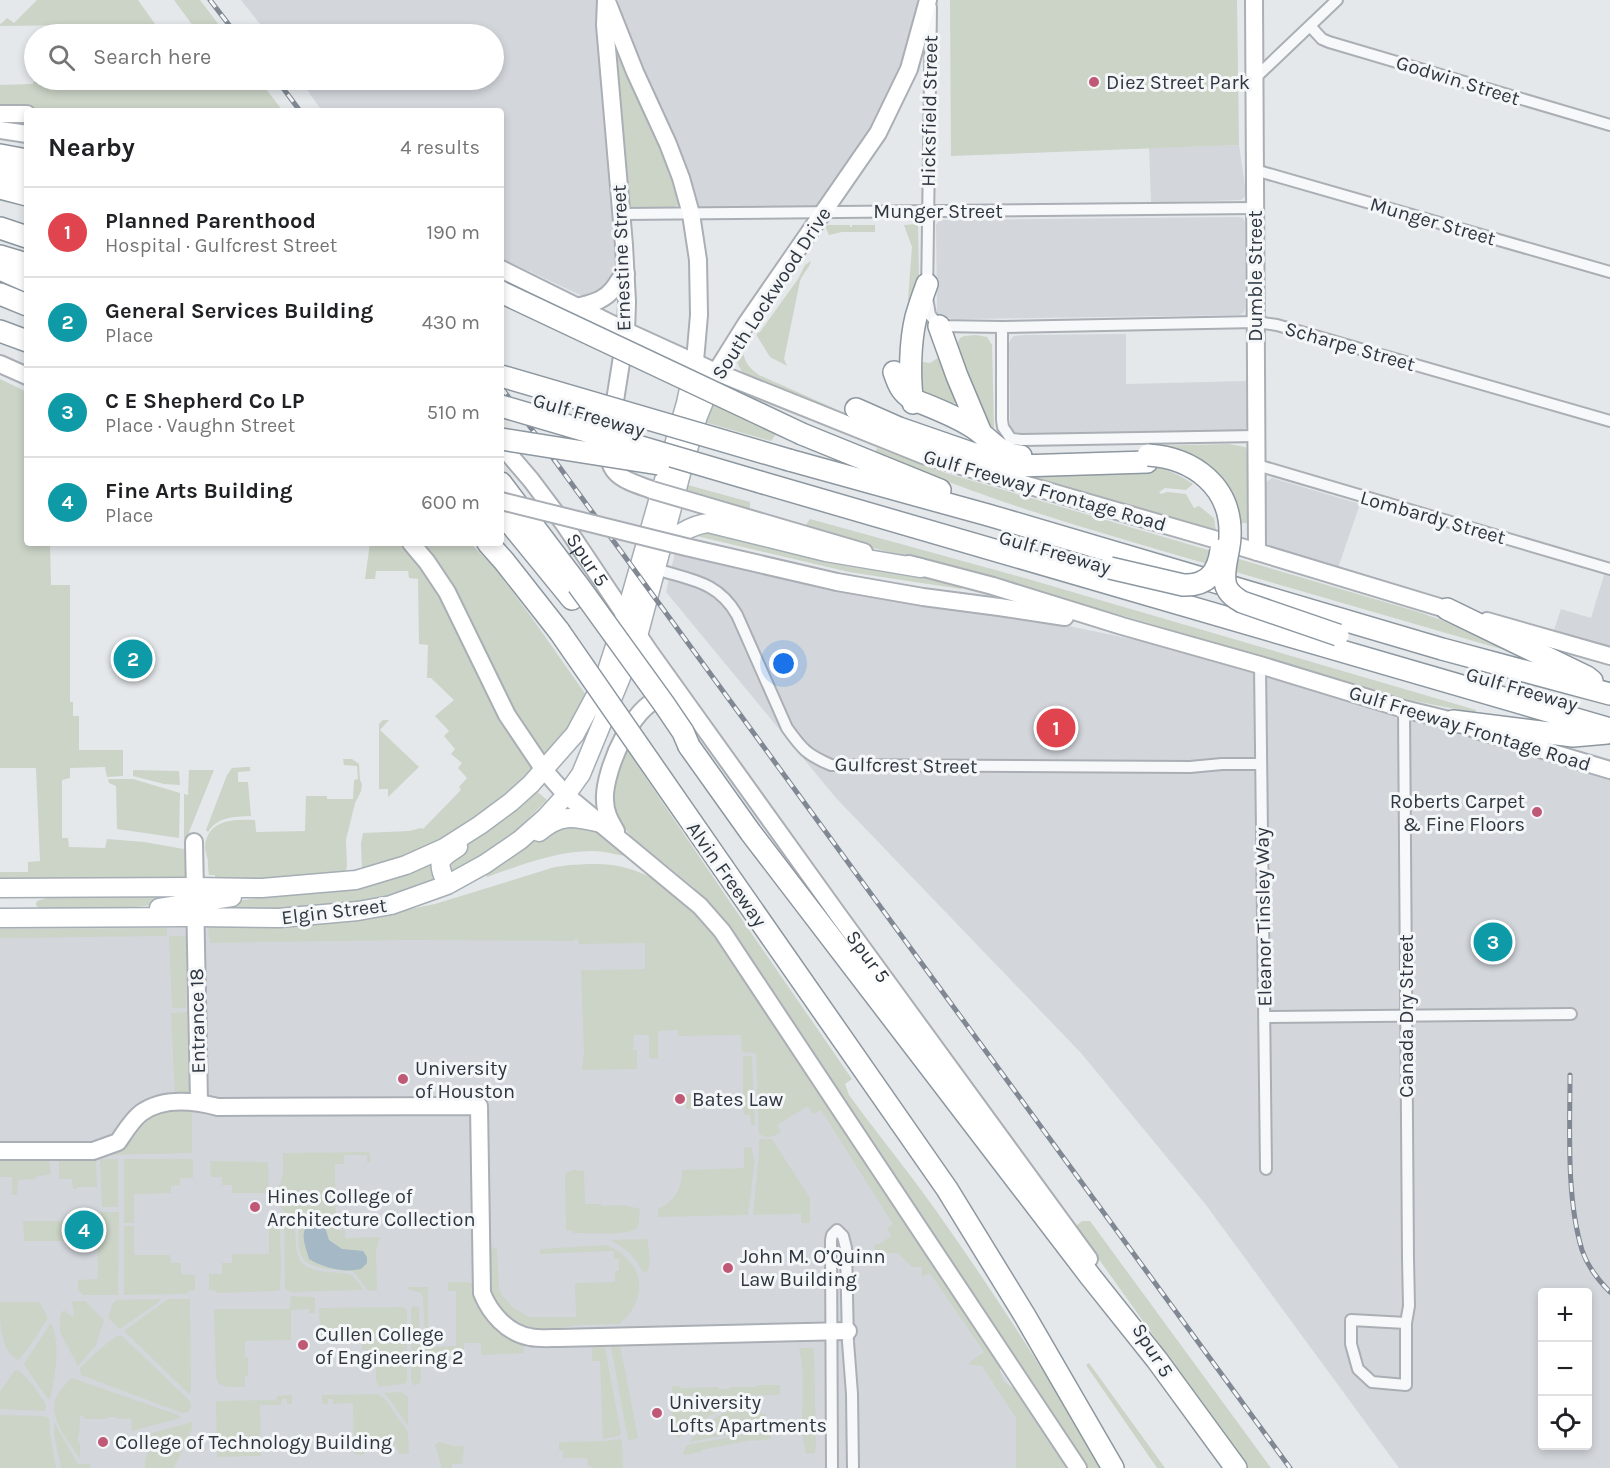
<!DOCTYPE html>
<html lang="en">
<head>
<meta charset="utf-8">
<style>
  :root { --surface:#fff; --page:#f6f6f6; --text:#202124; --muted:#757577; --line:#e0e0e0; --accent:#1a73e8 }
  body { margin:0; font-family:Karla,sans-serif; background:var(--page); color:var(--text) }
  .controls { position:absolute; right:18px; bottom:18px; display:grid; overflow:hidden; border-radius:6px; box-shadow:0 3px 9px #0003 }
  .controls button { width:54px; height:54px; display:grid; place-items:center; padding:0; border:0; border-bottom:2px solid var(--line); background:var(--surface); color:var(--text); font:30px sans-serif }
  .you { position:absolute; left:784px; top:664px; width:21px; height:21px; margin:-15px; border:4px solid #fff; border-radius:50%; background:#1a73e8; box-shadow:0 0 0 9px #1a73e833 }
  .badge { display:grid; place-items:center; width:39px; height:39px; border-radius:50%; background:var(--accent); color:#fff; font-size:20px; font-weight:700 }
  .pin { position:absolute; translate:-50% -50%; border:3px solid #fff; box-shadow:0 2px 6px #0006 }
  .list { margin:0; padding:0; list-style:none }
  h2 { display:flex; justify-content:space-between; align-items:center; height:78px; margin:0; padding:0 24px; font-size:26px }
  h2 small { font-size:20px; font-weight:400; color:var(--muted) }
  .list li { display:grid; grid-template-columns:39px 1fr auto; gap:18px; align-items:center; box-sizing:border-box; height:90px; padding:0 24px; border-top:2px solid var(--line) }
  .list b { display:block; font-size:22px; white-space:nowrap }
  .list p { margin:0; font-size:20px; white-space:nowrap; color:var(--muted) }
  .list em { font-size:20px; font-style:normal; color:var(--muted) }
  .icon { flex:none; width:33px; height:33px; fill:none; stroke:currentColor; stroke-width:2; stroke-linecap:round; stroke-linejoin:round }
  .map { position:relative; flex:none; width:1610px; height:1468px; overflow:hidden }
  .search { position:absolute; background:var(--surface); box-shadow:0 3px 9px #0003; left:24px; top:24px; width:480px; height:66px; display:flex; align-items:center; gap:15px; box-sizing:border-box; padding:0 21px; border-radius:33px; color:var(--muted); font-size:22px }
  .panel { position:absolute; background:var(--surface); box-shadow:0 3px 9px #0003; left:24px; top:108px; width:480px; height:438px; border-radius:6px }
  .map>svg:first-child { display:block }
  .built { fill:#d3d7dc; fill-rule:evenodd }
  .green { fill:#cbd4c7 }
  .water { fill:#a4b8c6 }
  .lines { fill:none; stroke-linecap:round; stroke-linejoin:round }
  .street-casing { stroke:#aaafb5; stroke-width:14 }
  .secondary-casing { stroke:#aaafb5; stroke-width:20 }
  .primary-casing { stroke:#a5adb5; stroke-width:21 }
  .highway-casing { stroke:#8d97a0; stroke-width:24 }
  .street { stroke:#f7f8f9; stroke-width:10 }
  .secondary { stroke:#fff; stroke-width:16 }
  .primary { stroke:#fff; stroke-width:18 }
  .highway { stroke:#fff; stroke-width:21 }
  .rail-casing { stroke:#808993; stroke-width:5 }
  .rail { stroke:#f4f6f8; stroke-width:3; stroke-dasharray:9; stroke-linecap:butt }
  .secondary-bridge-casing { stroke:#aaafb5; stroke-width:20; stroke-linecap:butt }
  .highway-bridge-casing { stroke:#8d97a0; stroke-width:24; stroke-linecap:butt }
  .secondary-bridge { stroke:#fff; stroke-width:16 }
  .highway-bridge { stroke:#fff; stroke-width:21 }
  .poi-dot { fill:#c05975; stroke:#f4f6f8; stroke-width:2 }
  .labels { text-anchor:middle; stroke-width:6; stroke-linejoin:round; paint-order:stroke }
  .street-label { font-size:20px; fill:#2e3741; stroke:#f4f6f8 }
  .poi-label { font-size:20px; fill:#2e3741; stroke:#f4f6f8; text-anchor:start }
</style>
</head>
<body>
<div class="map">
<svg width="1610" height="1468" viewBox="0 0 1610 1468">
  <rect width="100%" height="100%" fill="#e4e8eb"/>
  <path class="built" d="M241 0H598L604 110 616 269 611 284 591 297 580 295 501 258V111H322L300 80H494V34H268Z
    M618 0H919L910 42 899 72 870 136 820 206 703 208 698 206 692 197 623 26Z
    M1239 145 1246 192 1245 197 1241 200 1151 203 1149 148Z
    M1238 217 1243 218 1245 222V308L1244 312 1240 315 958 319 940 318 937 314 936 225 938 222 943 220Z
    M1126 334V384L1246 381 1247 426 1245 430 1241 432 1018 435 1012 430 1010 424 1009 343 1011 339 1014 336 1025 335Z
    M1272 478 1360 504 1337 571 1267 548 1265 543V485L1266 482Z
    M675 552 827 590 965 611 1019 617 1059 624 1156 644 1610 779V1468H1399L1206 1205 1081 1053 836 798 666 592ZM1542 1292H1588V1446H1542Z
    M1604 575 1610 576V650L1553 633 1561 609 1591 618Z
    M453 901 699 918 1065 1468H0V927L171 928 329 924Z"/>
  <path class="green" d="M37 0H138L155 24 0 26V23L1 24 7 18 14 23Z
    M174 0H200L226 34H199Z
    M950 0H1237L1239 145 951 156Z
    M611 27 658 135 680 197 678 205 672 208 623 207Z
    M194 80H259L283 111H99L0 107V85L33 84V82L38 81V85L194 83Z
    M918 224 919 278 907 313 912 247 904 225Z
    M828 225H850V227H852V225H875V232H842L829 235 825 226Z
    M811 261C809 269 803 273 800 281L785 354 784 359 787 366 770 357 757 336V333L760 332 798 279 805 265Z
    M964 336 976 335 987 337 992 345 994 428 989 429 956 346 960 338Z
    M741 346 743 348C743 361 749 368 759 375L867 423 987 464 1154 467C1169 470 1180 475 1193 484L1186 490 1165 488 1159 492 1161 494 1167 492 1186 494 1194 508 1199 506 1214 518 1216 532 989 467 872 427 742 372C736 361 734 357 741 346Z
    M941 356 957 402 950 405 921 396 917 361 930 363Z
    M0 379 27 392V543H50L51 585H70V702H73V716H79V750H123V776L107 777 105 767 70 768V778L62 780V838H68L69 847 105 848 107 839 144 842 184 849V794L188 795 189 770H214L189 832 186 851 187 877 182 881 0 882V872H28V862L40 861 36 768H0Z
    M710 403 777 433 771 441 704 422Z
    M1229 444 1245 447 1247 450V523H1243L1235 529 1229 503 1147 446Z
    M877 448 949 474 1215 552 1211 565C1142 545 1072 525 1004 502 961 487 918 470 875 454Z
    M684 484 750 502V511L683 489Z
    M810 519 1021 577 1476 710 1475 713 1400 698 1135 619 803 529Z
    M707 528 962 584 961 589 849 572 688 534Z
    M370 543H403L429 573 532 765 531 772 496 804 437 842 404 857 362 870 361 843 363 833 409 831 421 828 423 829 461 790 459 787 467 778 458 768 462 763 451 754 455 749 444 736 449 731 435 716 454 700 431 678H427L428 645 419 644 418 579 409 578 408 571H376L375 579H365Z
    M419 543H470L494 567 532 618 586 695 570 725 545 759 511 709Z
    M1232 557 1422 613 1457 626 1508 648V651L1229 570Z
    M383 720H389L380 730 419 767 388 797V789H379V724Z
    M626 748C700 859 776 969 852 1079L845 1084 849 1095C878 1135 909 1172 937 1212 996 1295 1050 1381 1104 1468H1084L708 902 691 885 632 837 619 822 612 807 613 774Z
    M343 759H352L359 764 360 780 362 784 361 791 355 803 346 840 347 867 345 873 289 877 281 876 258 879 215 877V875H209C208 870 208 866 208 861 207 855 205 852 205 846 208 819 234 819 255 820L256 832 305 831 306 796H327V799H353L354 780 358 779 357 766 344 765Z
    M245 767H250V771L238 772V782H248L251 816C234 817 218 816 208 832L206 830 227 775 232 768Z
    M133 770 179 771 180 785 164 784 133 776Z
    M108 779H133L180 793 179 838 117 829 116 786 109 783Z
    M534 789 547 800 513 834 465 867 440 880 385 900 320 910H217V904L374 881Z
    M571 807 626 853 625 856C614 854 603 851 592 851 556 851 521 865 487 877L485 873Z
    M589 864C601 864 614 864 626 868 666 878 693 909 720 938L936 1269 1000 1365C1000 1383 1005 1383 1019 1391L1071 1468H1016V1418L982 1366 967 1364 984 1352 930 1273 922 1277V1267H912L898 1253H874L875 1244H880L891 1236 887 1228 893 1224 821 1110 813 1114 808 1106 777 1125 781 1132C774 1137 767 1139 759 1134L756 1053 742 1052 741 1035 678 1036V1030L658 1031V1059L649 1058V1035H634L633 1050H637V1069L582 1070 584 1053 581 970 645 969V943L579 944 577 938 573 941 408 940 210 943 208 929 214 924 392 913 435 904 555 867 570 865Z
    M63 893 169 894 178 896 162 904 86 912 52 910 37 907 36 904 37 901Z
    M167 928V936L0 938V929Z
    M169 936H186V1008H172Z
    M187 1012 189 1096 175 1097 171 1013Z
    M748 1056H752L755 1125H751L750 1115H744L743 1107 686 1109V1094H743V1057Z
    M187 1110 192 1111V1153L107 1155C135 1148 134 1129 154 1116 163 1111 177 1112 187 1110Z
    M759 1139H772L810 1198V1223H801V1214L753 1215 759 1153Z
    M752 1147 753 1158 755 1159 748 1215 658 1217V1209C675 1201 682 1189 682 1170L744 1168V1148Z
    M368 1152 370 1154 371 1162H367V1155H344V1164H335L336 1230H345V1238L380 1237 376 1251 377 1290 368 1291 354 1272C338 1268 306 1273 300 1252 297 1243 300 1233 297 1224 295 1216 285 1215 281 1208 272 1192 281 1187 283 1172 283 1166 283 1159 283 1153Z
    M59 1159H96L97 1187H77V1189H73L72 1179H59Z
    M100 1159H118V1207H102Z
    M124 1159H193V1178H180V1185L171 1186V1193L134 1194V1223H124Z
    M0 1160H49L51 1174 35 1177V1179L18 1180 17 1195H12V1177H0Z
    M210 1161 268 1162 269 1193H232V1185H222V1177H211Z
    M572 1170 584 1171 585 1204H601L602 1206 624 1205 640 1209C639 1215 640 1225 637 1228 631 1236 585 1233 574 1233L571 1230 566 1231 565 1177 566 1173Z
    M78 1212H119L118 1295H83L78 1290V1280L98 1279 97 1218H78Z
    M284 1218C305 1224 287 1253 306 1266 319 1274 337 1271 352 1275L364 1290 291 1292 285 1289Z
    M23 1221H67V1241H24Z
    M1082 1221H1090L1271 1468H1248L1078 1230 1076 1226Z
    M124 1226H134V1255H170L171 1263H181V1274L195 1275V1290L188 1291V1294L124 1295Z
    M269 1228H280L281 1267 280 1289 278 1291 216 1293V1291L209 1290V1274H222V1263H232V1254H269Z
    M647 1239C649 1250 651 1261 648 1271L646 1272 642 1271C635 1256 625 1248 610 1240Z
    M607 1245C634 1257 649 1282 632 1310 629 1315 624 1320 619 1324L580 1325 539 1330 521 1327 502 1313 489 1293 488 1248 491 1247 497 1249 499 1289 502 1295 512 1307 529 1317H576L575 1283 615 1282V1271H619V1259H614V1251L540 1254V1249Z
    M448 1282H464L474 1284 520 1340 524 1348V1353L481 1355V1343H464V1355L429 1356 426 1352 423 1298 421 1293 408 1289V1287H428V1347L456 1346V1291H448Z
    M291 1296 315 1297V1313H309V1309L291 1310V1340L245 1341V1357H248V1375L245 1376V1387H226L218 1383 216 1376 214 1309H290Z
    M160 1299V1301L120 1329 108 1318 113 1303 117 1300Z
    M168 1299H190L191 1391 189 1394 124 1331Z
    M74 1301H85L104 1320 96 1345 78 1366 60 1332V1315L64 1310 72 1317 74 1315 72 1302Z
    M0 1302H39L48 1318 27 1350 18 1360C0 1351 0 1322 0 1302Z
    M413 1306 418 1307 419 1308 421 1381 419 1384 414 1385 411 1382V1308Z
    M403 1307 407 1310V1382L404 1384 379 1387 376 1381V1350H362L361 1339 320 1340 319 1308Z
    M51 1323C61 1343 55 1377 50 1399H48L24 1365 25 1362Z
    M117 1336H122L190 1401 191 1407 188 1412 182 1413 81 1375 80 1368C92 1356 103 1346 117 1336Z
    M604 1342 621 1434 619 1436 603 1439 600 1361H592V1347L593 1344Z
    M620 1345 638 1438 628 1440 611 1346Z
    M799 1348H814L816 1444 815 1453 806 1454C797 1420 808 1383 799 1348Z
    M1089 1363 1165 1468H1157L1086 1365Z
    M15 1370 20 1371 31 1383 44 1401 46 1406 45 1411 0 1409V1392Z
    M72 1378 178 1415 181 1418 132 1431 131 1418 118 1419 116 1417H108L106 1419H84V1416H80L79 1434 78 1435V1443H80V1459C69 1441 48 1419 56 1397 59 1390 67 1383 72 1378Z
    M757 1385H780V1393L778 1395 674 1396 671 1386H680V1388L718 1387 719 1389H729V1387H756Z
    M401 1392 408 1397V1426L387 1396 384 1393Z
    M378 1394 385 1399 408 1432 409 1454H399L396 1446H371L370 1449 366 1450 363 1455 354 1454 353 1403 333 1404V1399H328V1404H322V1395Z
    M292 1395V1404H287V1399H282L281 1405H260L261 1456 217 1457 216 1401 276 1400 277 1396Z
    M750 1398C723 1407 699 1420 677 1439L669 1399Z
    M760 1399H764L765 1401H760L758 1403 757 1410 758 1413 766 1414 768 1427 689 1442C708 1420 731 1405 760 1399Z
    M0 1415 43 1416 49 1418 50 1434 56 1468H0Z
    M54 1422 78 1464H90V1468H61L54 1434Z
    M192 1422V1429L174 1468H145V1458L147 1457V1444H127V1440Z
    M769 1430 771 1439 754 1441 753 1440 701 1450V1452L684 1455 683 1452 687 1445Z
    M620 1439 622 1442 623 1468H591L592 1466H588L587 1458H563V1451L559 1450V1442L605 1441Z
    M439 1442 454 1446H464L462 1464H452V1468H442L435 1445Z"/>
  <path class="water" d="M314 1219 323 1221 329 1240 342 1249 363 1251 367 1257V1263L361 1269C344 1273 324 1268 309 1259 305 1243 297 1231 314 1219Z"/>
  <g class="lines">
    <g class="street-casing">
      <path id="street" d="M931 7 927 298 930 315 939 326 1002 327 1256 322 1277 325 1610 421
        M1310 26 1322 39 1329 42 1610 125
        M1254 79 1337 0
        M1255 170 1610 272
        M621 214 1255 208
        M1002 327V420L1003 427 1011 439 1022 440 1256 436
        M1257 465 1610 569
        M656 569C690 580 718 581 737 615L787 728C802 749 807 755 831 765L1190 767 1222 764H1261
        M1260 665 1266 1169
        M1404 709 1408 1258 1409 1306 1406 1323
        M1264 1017 1571 1014
        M1351 1320 1406 1323V1385L1372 1382 1358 1369 1351 1344Z
        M832 1468 831 1240 832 1235 837 1230 843 1236 846 1248 848 1342 852 1394 853 1468"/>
    </g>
    <g class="secondary-casing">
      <g id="secondary">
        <path d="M606 0 605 25 624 245 627 302 626 331 608 445C607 477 625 480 652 490"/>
        <path d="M1254 0 1257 552"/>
        <path d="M608 4 635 72 668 144 681 178 691 214 698 260 699 315 695 361"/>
        <path d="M0 114H27"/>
        <path d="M0 130 27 134"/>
        <path d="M501 269 626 331 716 372 923 455 1231 544 1459 613"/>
        <path d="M577 307C591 303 604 301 613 289 618 284 619 277 626 274"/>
        <path d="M0 364 27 376"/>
        <path d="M716 372 746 324 878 133 909 69 928 0"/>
        <path id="s1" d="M501 445 531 480 564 524 649 651 839 916 1089 1259"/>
        <path d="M700 504 864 552"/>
        <path d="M411 543 427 562 447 592 507 715 544 770 566 795 700 906 722 931 1078 1468"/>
        <path d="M909 564 993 586 1122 626 1260 665 1404 709 1453 721 1486 733 1610 770"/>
        <path d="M837 582 923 597 999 607 1065 617"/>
        <path d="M1487 621 1610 656"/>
        <path d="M616 831C610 821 605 812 605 800 603 772 636 692 671 697"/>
        <path d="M194 842 199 1102"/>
        <path d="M0 1151H93L118 1142C125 1132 131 1121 141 1113 163 1097 195 1101 218 1107L479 1106 482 1293C490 1313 507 1333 530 1337 539 1339 550 1338 559 1338L848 1331"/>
      </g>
    </g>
    <g class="primary-casing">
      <path id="primary" d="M662 547C676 536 690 525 708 523L826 552 921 568
        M539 832C561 813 574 817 601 823
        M447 885C437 862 437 860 458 847
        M0 888 195 887 262 888 356 880 406 865 444 848 480 825 511 802 531 784 575 734 604 680 629 603 686 403 695 361
        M159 908 232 897
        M0 918 196 917 279 918 358 911 391 905 447 885 485 864 520 840 545 818 566 795 581 774 638 636 683 466 698 416 716 372"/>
    </g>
    <g class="highway-casing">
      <path id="highway" d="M0 155 27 160
        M0 170 27 176
        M0 188 27 195
        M0 228 27 237
        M0 256 27 264
        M0 269 27 281
        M0 294 27 305
        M939 326 957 376 981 433
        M0 331 27 341
        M894 372C898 384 901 392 912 399 931 407 951 414 969 425 988 435 997 455 1021 456
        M913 403C909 379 910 341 916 317 919 306 923 295 927 284
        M856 409 899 428 1003 464 1019 466 1147 462
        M802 434 940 490
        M789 460 988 515 1442 649 1610 694
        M760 482 1610 729
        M501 483 578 585
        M501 512 572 599
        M488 543 504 561 559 631
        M1447 609 1587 677 1592 681
        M1453 721 1573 736 1607 733
        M689 746 751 833 1090 1276 1157 1360 1236 1468
        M724 869 947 1189 1025 1316 1113 1468"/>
    </g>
    <use href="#street" class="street"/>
    <use href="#secondary" class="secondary"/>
    <use href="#primary" class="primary"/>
    <use href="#highway" class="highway"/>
    <g class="rail-casing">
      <path id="rail" d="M210 0 236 34
        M277 80 300 111
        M501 387 1290 1468
        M1570 1075C1570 1130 1566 1197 1582 1250 1587 1265 1598 1280 1610 1292"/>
    </g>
    <use href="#rail" class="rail"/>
    <g class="secondary-bridge-casing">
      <path id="secondary-bridge" d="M652 490 700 504
        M501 501 686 547 837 582"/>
    </g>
    <g class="highway-bridge-casing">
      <path id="highway-bridge" d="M501 292 802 434
        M501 376 789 460
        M501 406 760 482
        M501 439 659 464
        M1148 455C1193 458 1232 486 1230 536 1230 552 1221 571 1226 586 1229 594 1235 598 1242 602L1338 635
        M1110 568 1183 585C1207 586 1218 573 1221 550
        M578 585 664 704 683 732 689 746
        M559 631 724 869"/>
    </g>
    <use href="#secondary-bridge" class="secondary-bridge"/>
    <use href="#highway-bridge" class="highway-bridge"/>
  </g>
  <g class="poi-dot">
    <circle cx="1094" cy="82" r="6"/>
    <circle cx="1537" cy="812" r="6"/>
    <circle cx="403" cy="1079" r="6"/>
    <circle cx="680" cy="1099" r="6"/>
    <circle cx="255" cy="1207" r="6"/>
    <circle cx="728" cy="1268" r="6"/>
    <circle cx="303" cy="1345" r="6"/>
    <circle cx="657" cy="1413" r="6"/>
    <circle cx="103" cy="1442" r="6"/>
  </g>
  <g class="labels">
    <g class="street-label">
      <text transform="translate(1458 80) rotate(17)" y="7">Godwin Street</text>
      <text transform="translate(929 111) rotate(-89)" y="7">Hicksfield Street</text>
      <text x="938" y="218">Munger Street</text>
      <text transform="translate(1433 221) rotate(16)" y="7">Munger Street</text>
      <text transform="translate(621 258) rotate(-92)" y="7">Ernestine Street</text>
      <text transform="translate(1255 276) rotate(-90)" y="7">Dumble Street</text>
      <text transform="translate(771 293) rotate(-57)" y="7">South Lockwood Drive</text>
      <text transform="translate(1350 346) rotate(16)" y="7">Scharpe Street</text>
      <text transform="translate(589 415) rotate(16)" y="7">Gulf Freeway</text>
      <text transform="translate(1045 490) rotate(16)" y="7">Gulf Freeway Frontage Road</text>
      <text transform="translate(1433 517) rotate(16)" y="7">Lombardy Street</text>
      <text transform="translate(1055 552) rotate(16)" y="7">Gulf Freeway</text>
      <text dy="7" stroke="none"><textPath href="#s1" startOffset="144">Spur 5</textPath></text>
      <text transform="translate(1522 689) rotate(16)" y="7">Gulf Freeway</text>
      <text transform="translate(1470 728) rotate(17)" y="7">Gulf Freeway Frontage Road</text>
      <text transform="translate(906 765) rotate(1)" y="7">Gulfcrest Street</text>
      <text transform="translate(727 874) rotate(55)" y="7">Alvin Freeway</text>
      <text transform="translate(334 911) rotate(-7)" y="7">Elgin Street</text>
      <text transform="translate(1263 917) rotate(-91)" y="7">Eleanor Tinsley Way</text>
      <text dy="7" stroke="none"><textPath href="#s1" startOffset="630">Spur 5</textPath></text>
      <text transform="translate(1406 1016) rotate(-90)" y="7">Canada Dry Street</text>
      <text transform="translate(197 1021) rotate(-91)" y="7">Entrance 18</text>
      <text transform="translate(1153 1350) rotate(58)" y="7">Spur 5</text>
    </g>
    <g class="poi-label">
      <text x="1106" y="89">Diez Street Park</text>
      <text x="1525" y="808" text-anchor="end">Roberts Carpet<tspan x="1525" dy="23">&amp; Fine Floors</tspan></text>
      <text x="415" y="1075">University<tspan x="415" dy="23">of Houston</tspan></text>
      <text x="692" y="1106">Bates Law</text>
      <text x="267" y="1203">Hines College of<tspan x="267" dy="23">Architecture Collection</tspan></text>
      <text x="740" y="1263">John M. O’Quinn<tspan x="740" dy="23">Law Building</tspan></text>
      <text x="315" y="1341">Cullen College<tspan x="315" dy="23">of Engineering 2</tspan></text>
      <text x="669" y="1409">University<tspan x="669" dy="23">Lofts Apartments</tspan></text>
      <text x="115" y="1449">College of Technology Building</text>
    </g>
  </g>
</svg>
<div class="controls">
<button>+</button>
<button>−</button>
<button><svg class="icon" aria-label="locate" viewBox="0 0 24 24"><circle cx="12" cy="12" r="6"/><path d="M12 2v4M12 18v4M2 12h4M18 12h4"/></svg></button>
</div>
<div class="you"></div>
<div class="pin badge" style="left:1056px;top:728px;background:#e0444e">1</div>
<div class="pin badge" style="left:133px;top:659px;background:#0f9aa8">2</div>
<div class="pin badge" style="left:1493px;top:942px;background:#0f9aa8">3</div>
<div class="pin badge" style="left:84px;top:1230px;background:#0f9aa8">4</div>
<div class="search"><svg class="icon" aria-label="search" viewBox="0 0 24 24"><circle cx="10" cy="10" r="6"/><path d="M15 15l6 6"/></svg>Search here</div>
<section class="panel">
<h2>Nearby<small>4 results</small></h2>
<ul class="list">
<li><span class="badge" style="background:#e0444e">1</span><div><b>Planned Parenthood</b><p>Hospital · Gulfcrest Street</p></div><em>190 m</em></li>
<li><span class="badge" style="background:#0f9aa8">2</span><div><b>General Services Building</b><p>Place</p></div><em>430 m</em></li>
<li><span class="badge" style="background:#0f9aa8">3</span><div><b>C E Shepherd Co LP</b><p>Place · Vaughn Street</p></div><em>510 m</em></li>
<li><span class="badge" style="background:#0f9aa8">4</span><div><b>Fine Arts Building</b><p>Place</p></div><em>600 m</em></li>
</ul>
</section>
</div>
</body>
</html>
